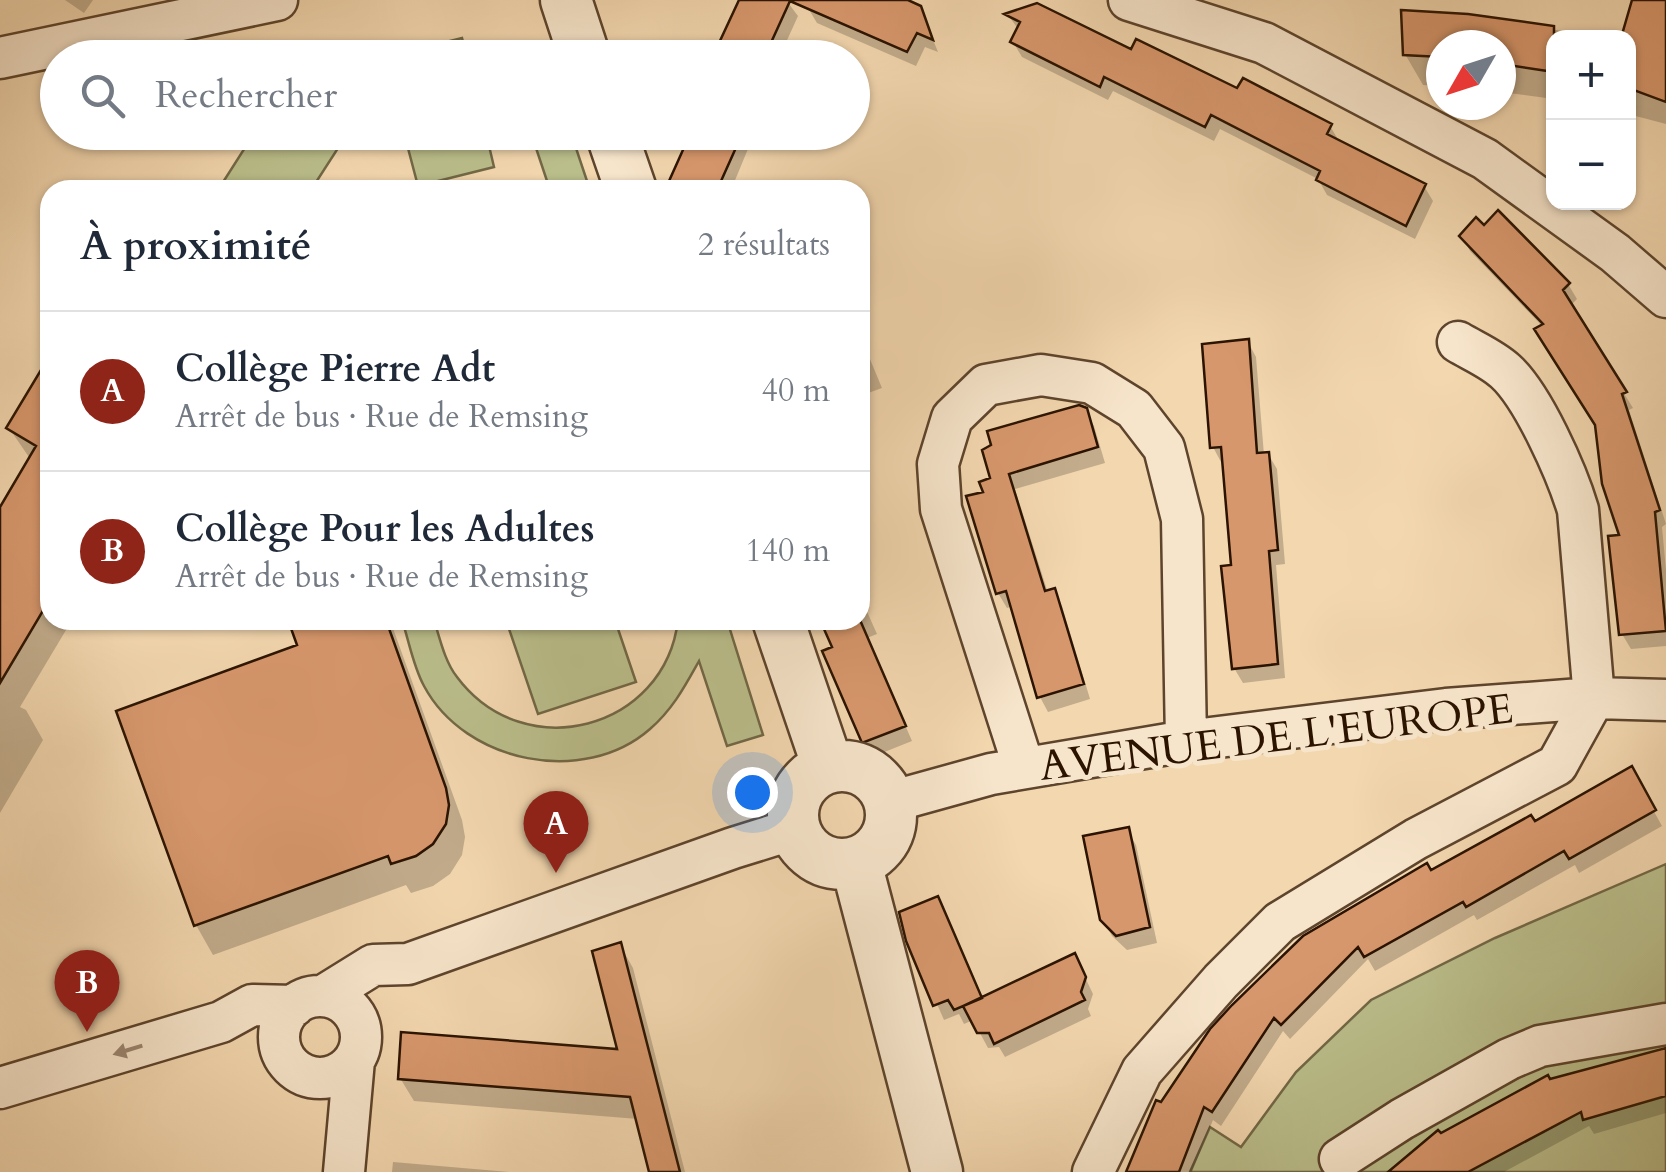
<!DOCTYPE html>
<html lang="fr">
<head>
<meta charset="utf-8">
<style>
  :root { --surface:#fff; --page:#f2f2f3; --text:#1f2937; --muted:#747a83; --line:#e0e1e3; --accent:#8f2418 }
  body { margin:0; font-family:Cardo,serif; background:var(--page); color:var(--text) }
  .controls { position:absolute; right:30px; top:30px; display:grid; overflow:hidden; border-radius:20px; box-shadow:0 2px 8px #0004 }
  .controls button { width:90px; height:90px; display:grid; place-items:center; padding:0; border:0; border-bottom:2px solid var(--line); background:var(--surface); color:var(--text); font:50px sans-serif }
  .compass { position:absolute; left:1426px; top:30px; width:90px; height:90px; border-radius:50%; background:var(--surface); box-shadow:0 2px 8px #0004; rotate:231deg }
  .you { position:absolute; left:752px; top:792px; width:35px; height:35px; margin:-25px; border:8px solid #fff; border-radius:50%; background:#1a73e8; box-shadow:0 0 0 15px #1a73e833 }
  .badge { display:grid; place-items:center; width:65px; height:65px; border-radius:50%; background:var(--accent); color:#fff; font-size:32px; font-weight:700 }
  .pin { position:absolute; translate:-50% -82px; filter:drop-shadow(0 2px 5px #0008) }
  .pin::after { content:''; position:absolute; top:52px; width:35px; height:30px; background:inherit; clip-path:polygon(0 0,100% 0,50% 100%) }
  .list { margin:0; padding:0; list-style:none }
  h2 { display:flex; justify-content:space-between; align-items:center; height:130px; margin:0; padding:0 40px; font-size:42px }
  h2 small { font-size:32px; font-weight:400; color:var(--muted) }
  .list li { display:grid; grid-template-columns:65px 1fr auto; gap:30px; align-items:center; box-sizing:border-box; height:160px; padding:0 40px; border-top:2px solid var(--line) }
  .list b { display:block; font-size:38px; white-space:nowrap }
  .list p { margin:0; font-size:32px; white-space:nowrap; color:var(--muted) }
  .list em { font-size:32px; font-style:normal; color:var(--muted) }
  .icon { flex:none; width:55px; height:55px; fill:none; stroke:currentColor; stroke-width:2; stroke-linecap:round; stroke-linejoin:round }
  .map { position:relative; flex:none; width:1666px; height:1172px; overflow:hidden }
  .search { position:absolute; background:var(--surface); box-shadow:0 2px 8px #0004; left:40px; top:40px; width:830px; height:110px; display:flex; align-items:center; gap:25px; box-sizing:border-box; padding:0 35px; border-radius:55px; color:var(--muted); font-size:38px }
  .panel { position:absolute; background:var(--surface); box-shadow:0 2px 8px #0004; left:40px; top:180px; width:830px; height:450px; border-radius:30px }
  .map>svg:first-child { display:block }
  .green { fill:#babe8b; stroke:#726846; stroke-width:2.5 }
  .shadow { fill:#0003 }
  .building { fill:#d7976c; stroke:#2b1300; stroke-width:2.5 }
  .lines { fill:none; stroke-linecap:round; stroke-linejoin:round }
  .minor-casing { stroke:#5d442c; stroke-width:45 }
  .tertiary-casing { stroke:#5d442c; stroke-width:55 }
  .minor { stroke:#f7e5cb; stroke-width:40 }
  .tertiary { stroke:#f7e5cb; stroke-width:50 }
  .oneway { fill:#9b8670 }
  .labels { text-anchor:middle; stroke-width:10; stroke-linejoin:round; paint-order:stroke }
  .street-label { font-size:42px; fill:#2b1300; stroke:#f7e5cb }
</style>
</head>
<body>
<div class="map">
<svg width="1666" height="1172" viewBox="0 0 1666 1172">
  <rect width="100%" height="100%" fill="#f3d7af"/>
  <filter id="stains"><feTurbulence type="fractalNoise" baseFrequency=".002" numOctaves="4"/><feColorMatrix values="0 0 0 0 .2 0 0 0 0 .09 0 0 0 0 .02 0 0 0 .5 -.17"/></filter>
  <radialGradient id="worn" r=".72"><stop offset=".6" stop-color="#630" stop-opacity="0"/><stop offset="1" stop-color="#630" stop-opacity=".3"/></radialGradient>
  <path class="green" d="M462 38 467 57H385Z
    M255 132 327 133 342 142 311 190H218Z
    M404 133H486L494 167 418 186Z
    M531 133H571L590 190H550Z
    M402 620H434C440 639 445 662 457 677 524 767 665 730 678 620H727L763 735 727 746 699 661C685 686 673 709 650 729 584 787 465 763 424 686 413 666 409 641 402 620Z
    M506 620H615L636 682 538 714Z
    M1666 864V1172H1190L1210 1127 1241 1147 1296 1072 1371 1000 1495 938Z"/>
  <path class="shadow" d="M65 0H93L84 13Z
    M786 0 798 16 779 58H715Z
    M812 0H901L920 8 938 52 925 47 916 66 817 23 808 8Z
    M1634 0H1666V124L1628 114V38Z
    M1404 12 1533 25 1594 38H1554V99L1501 92V45H1441V86L1423 85 1405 54Z
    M1008 15 1132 52 1330 126 1339 141 1424 186 1433 201 1415 239 1327 195 1318 179 1220 129 1214 141 1113 91 1108 100 1022 57 1013 42 1019 30Z
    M693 132H755L731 190H667Z
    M1462 236 1568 284 1577 299 1570 306 1633 408 1629 410 1666 524 1662 527 1666 570V646L1631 649 1622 634V537L1598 426 1543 327 1470 251Z
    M860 335 882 388 860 396Z
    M1248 342 1256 357 1264 455 1268 454 1277 469 1285 564 1276 565 1285 678 1243 683 1234 668V568L1225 462H1221L1213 447Z
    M50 360V620H72L20 707 26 710 43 740 0 813V512L31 460 9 428Z
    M1085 410 1094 426 1105 463 1015 489 1048 593 1053 591 1062 606 1090 699 1048 712 1040 697 1013 606 1007 608 998 593 986 493 993 479Z
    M860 596 877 634 867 638 912 741 872 757 864 742 835 649 823 620H860Z
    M292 620H390L462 820 465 837 462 855 450 874 433 886 411 893 406 885 213 955 196 925 300 646Z
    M1631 770 1662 826 1579 873 1575 865 1477 920 1474 915 1375 971 1368 959 1290 1039 1283 1031 1221 1126 1213 1120 1192 1172H1129L1162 1105 1430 873 1534 824Z
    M1127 830 1136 845 1157 943 1127 950 1112 936 1103 919Z
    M909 940 982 1000 1082 971 1093 994 1088 1009 1091 1016 1005 1057 999 1047 988 1048 973 1020 964 1024 959 1014 944 1020Z
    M620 945 633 968 685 1172H652L638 1119 414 1101 400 1078 620 1051Z
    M1666 1051V1113L1594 1134 1589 1126 1504 1172H1392L1441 1136 1549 1082Z
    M393 1162 509 1172H392Z"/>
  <path class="building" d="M739 0H908L921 6 933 40 917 33 907 52 790 1 764 58H712Z
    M1632 0H1666V102L1628 88V38H1621Z
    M1037 3 1131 49 1136 39 1237 88 1243 78 1332 124 1327 134 1426 184 1406 226 1316 180 1320 171 1211 115 1205 127 1104 77 1100 87 1010 42 1020 22 1004 14Z
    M1401 10 1468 14 1554 26V72L1501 64V45H1441V57L1403 55Z
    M691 132H743L717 190H665Z
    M1498 210 1570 283 1563 290 1627 392 1622 394 1660 510 1655 512 1666 631 1619 635 1608 536 1619 535 1602 484 1595 425 1534 329 1543 324 1459 236 1476 217 1484 225Z
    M1249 339 1257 453 1269 452 1278 550 1269 551 1278 664 1232 669 1221 566 1231 565 1221 447 1210 448 1202 344Z
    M50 355V599L0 683V507L36 446 6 428Z
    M1079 405 1087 408 1098 447 1009 474 1045 591 1055 588 1084 684 1037 698 1006 591 996 594 966 496 983 492 979 482 990 478 982 450 991 445 987 431Z
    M288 620H386L446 788 449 805 446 824 433 844 416 856 391 864 388 856 194 926 116 711 297 645Z
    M820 620H860L906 726 862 743 822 651 832 647Z
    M1632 766 1656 810 1569 859 1564 851 1466 907 1463 902 1364 957 1358 947 1281 1025 1274 1018 1212 1112 1204 1107 1179 1172H1126L1156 1100 1161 1102 1210 1029 1232 1005 1303 936 1427 863 1431 870 1531 815 1535 821Z
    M1129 827 1150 927 1116 936 1100 920 1083 836Z
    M938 896 982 998 954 1010 948 1000 933 1006 906 941 899 912Z
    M621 942 680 1172H649L630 1097 398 1079 401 1032 617 1049 592 951Z
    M1075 953 1086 977 1081 992 1085 1000 994 1044 989 1033H977L963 1006Z
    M1666 1048V1096L1583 1120 1581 1112 1468 1172H1388L1438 1130 1441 1133 1548 1075 1550 1079Z"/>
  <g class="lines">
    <g class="minor-casing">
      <path id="minor" d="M1129 0 1264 43 1485 159 1615 253 1666 297
        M0 58 277 0
        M1024 768 941 509 938 464 952 418 986 385 1041 375 1092 383 1134 409 1164 448 1182 519 1186 741
        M890 802 991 774 1186 741 1446 709 1594 698 1666 700
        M323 996 373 965 408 964 733 848 794 829
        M279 1037a41 41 0 1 1 82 0a41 41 0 1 1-82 0Z
        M0 1088 221 1022 252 1005 294 1006
        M1340 1159 1402 1119 1509 1059 1540 1046 1666 1024
        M344 1172 354 1060
        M1093 1172 1142 1071 1221 981 1280 922 1416 839 1557 765 1594 698 1578 510C1567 473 1533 396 1505 371 1492 359 1473 351 1458 342"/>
    </g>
    <g class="tertiary-casing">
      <path id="tertiary" d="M566 0 585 58
        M611 132 631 190
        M778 620 828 767
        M793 815a49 49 0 1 1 98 0a49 49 0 1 1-98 0Z
        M856 863 937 1172"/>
    </g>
    <use href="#minor" class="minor"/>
    <use href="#tertiary" class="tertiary"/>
  </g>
  <defs><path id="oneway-solid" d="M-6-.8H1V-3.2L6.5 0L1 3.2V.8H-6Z" transform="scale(2.5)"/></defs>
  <use class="oneway" href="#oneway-solid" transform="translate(128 1050) rotate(163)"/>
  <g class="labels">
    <g class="street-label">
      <text transform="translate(1276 736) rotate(-7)" y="15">AVENUE DE L'EUROPE</text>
    </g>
  </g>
  <rect width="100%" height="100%" filter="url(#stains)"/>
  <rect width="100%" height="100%" fill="url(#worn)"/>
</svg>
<div class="controls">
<button>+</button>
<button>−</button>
</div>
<svg class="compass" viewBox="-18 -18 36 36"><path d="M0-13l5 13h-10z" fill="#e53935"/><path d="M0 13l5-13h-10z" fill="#747a83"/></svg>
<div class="you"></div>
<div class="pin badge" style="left:556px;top:873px">A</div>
<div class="pin badge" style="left:87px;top:1032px">B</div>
<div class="search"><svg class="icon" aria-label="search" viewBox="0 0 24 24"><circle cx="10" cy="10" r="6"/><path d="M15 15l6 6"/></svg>Rechercher</div>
<section class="panel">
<h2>À proximité<small>2 résultats</small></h2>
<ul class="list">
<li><span class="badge">A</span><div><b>Collège Pierre Adt</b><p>Arrêt de bus · Rue de Remsing</p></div><em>40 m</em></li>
<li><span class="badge">B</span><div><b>Collège Pour les Adultes</b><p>Arrêt de bus · Rue de Remsing</p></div><em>140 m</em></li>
</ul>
</section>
</div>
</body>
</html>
